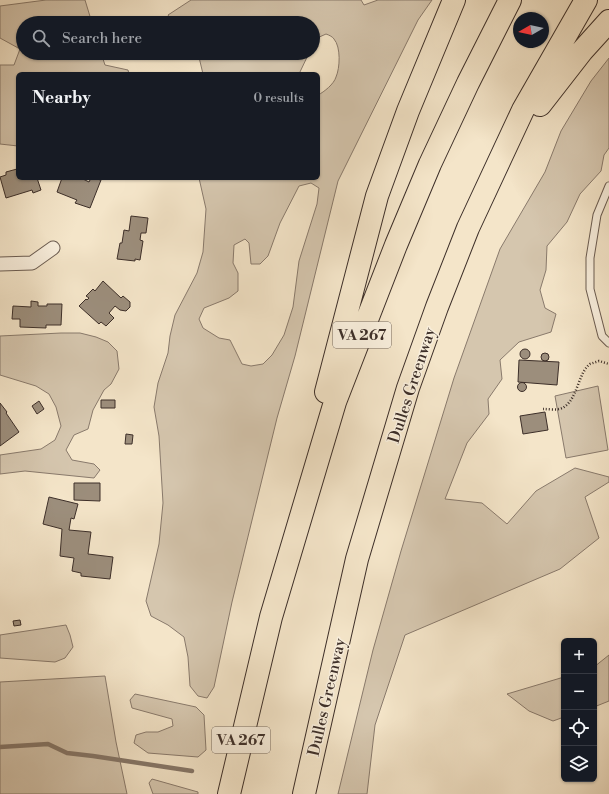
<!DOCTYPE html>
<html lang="en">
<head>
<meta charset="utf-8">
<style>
  :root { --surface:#171b24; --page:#242831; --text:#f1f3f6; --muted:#9ea1a6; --line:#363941 }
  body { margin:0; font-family:"Libre Bodoni",serif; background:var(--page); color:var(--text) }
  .controls { position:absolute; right:12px; bottom:12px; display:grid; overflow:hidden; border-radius:6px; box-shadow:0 1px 3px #0004 }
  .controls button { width:36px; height:36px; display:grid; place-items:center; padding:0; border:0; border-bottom:1px solid var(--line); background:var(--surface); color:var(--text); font:20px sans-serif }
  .compass { position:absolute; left:513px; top:12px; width:36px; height:36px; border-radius:50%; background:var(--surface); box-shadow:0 1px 3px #0004; rotate:261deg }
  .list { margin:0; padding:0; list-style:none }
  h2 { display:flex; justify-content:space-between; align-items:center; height:52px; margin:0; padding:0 16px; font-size:17px }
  h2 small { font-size:13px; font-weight:400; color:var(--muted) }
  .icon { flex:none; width:22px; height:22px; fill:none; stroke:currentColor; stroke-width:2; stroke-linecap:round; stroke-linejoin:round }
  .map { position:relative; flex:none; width:609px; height:794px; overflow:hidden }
  .search { position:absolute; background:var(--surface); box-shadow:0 1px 3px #0004; left:16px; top:16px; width:304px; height:44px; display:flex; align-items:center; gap:10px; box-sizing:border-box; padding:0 14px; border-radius:22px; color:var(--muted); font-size:15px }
  .panel { position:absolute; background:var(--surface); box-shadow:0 1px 3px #0004; left:16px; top:72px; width:304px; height:108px; border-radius:6px }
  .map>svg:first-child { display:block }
  .green { fill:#d5c6ae; stroke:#897a6c; fill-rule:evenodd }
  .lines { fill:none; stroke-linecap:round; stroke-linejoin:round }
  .stream { stroke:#867769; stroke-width:4.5 }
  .building { fill:#9c8e7c; stroke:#3d2f29 }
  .service-casing { stroke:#6b5c51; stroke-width:9 }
  .minor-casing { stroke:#6b5c51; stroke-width:15 }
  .motorway-casing { stroke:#3d2f29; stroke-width:24 }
  .path { stroke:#3d2f29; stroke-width:2.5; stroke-dasharray:1 2; stroke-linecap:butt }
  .service { stroke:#f8eedc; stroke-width:7 }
  .minor { stroke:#f8eedc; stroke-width:13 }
  .motorway { stroke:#f4e5c9; stroke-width:22 }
  .labels { text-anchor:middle; stroke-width:3; stroke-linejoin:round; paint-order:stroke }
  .shield { fill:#f8eedc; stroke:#75685f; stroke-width:1 }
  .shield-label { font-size:15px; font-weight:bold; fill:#3d2f29 }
  .street-label { font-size:16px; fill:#3d2f29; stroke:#f8eedc }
</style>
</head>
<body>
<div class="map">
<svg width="609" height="794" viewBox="0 0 609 794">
  <rect width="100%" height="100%" fill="#f4e5c9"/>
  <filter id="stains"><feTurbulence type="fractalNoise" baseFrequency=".005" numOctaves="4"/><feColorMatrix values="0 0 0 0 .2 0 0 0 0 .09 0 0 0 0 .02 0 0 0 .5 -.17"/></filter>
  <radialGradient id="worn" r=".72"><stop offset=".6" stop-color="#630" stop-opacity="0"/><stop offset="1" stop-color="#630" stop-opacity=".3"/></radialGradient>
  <path class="green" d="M46 0H85L92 23H23V53H101L105 65 128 70 129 74H18V146L0 144V65H14L20 49 0 38V6Z
    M191 0H361L364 5 378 0H432L418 20 338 181 295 356 277 418 232 602 214 687 207 698 198 696 190 686 188 657 184 637 168 625 151 616 146 601 159 544 163 503 159 436 154 407 158 383 168 353 170 336 175 315 197 273 203 252 206 209 199 178H318V95C324 92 334 84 336 77 340 68 341 47 334 39 333 37 329 35 326 34L315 39 313 44V23H173L168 15ZM311 183 319 188 317 204 299 261 293 307 284 335 272 355 263 364 251 366 242 364 230 340 219 338 203 328 199 319 204 308 229 298 238 291V273L233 263 234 245 245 239 249 243 251 264H260L268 256 280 223 299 186Z
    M198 53H309L299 74H203Z
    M609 58V148L604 155 601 171 580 194 567 222 547 246 546 270 540 290 545 308 556 314 551 332 519 342 500 360 502 379 488 399 489 414 467 443 445 499 482 503 507 524 536 491 575 468 609 477V482L585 497 599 538 560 569 405 635 375 725 367 794H338L373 650 401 551 454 378 500 249 545 172 561 131 591 81Z
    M61 333H80L96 337 108 342 117 351 119 369 111 384 104 390 93 410 88 429 74 435 66 450 72 460 94 464 100 470 94 478 25 471 0 474V455L41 449 55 440 61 426 56 407 49 394 36 386 0 375V336Z
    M598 386 608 450 566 458 555 396Z
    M66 625 70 635 73 647 65 658 55 662 0 658V635Z
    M609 655V701L594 707V667Z
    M105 676 116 742 127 794H0V682Z
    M564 677V717L553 721 529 711 507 694Z
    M135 694 196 707 204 715 206 750 198 757 148 753 134 743 136 735 146 732H158L173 726 172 719 132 708 130 700Z
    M152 779 198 792V794H153L149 783Z"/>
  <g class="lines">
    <path class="stream" d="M0 747 48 744 67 753 93 756 192 771"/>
  </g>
  <path class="building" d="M17 169 18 178H37L41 190 33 193 32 190 6 198 0 177 6 175V172Z
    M62 178H84L83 179 89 182 91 178 101 180 90 208 75 203 77 200 57 192Z
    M131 216 148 218 146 233H141L140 240 143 241 140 260 135 259V261L117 259 120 243H122L124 230 129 231Z
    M103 281 121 298 123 296 130 302V307L126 311 120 310 115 306 109 313 114 318 106 326 101 322 99 324 79 306 86 299 87 300 89 298 86 296 93 289 95 291Z
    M31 301 38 302V306H47V304H62L61 325H46V328L20 327V319H12L13 306 31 307Z
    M520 354a5 5 0 1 1 10 0a5 5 0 1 1-10 0Z
    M541 357a4 4 0 1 1 8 0a4 4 0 1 1-8 0Z
    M519 360 559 362 557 385 518 382Z
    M517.5 387a4.5 4.5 0 1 1 9 0a4.5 4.5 0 1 1-9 0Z
    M101 400H115V408H101Z
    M39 401 44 409 37 414 32 406Z
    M0 403 7 412 6 413 19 432 0 446Z
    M545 412 548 430 523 434 520 416Z
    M126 434 133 435 132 444H125Z
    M74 483H100V501L74 500Z
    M49 497 78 504 74 519 71 518 69 530 91 532 88 554 113 557 110 579 81 576V573L72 571 74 558 60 556 62 529 43 524Z
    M20 620 21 625 14 626 13 621Z"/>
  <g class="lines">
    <g class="service-casing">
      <path id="service" d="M609 186 597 215 590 258V289L602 336 609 343"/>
    </g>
    <g class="minor-casing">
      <path id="minor" d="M0 264 32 263 53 248"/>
    </g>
    <g class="motorway-casing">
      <path id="motorway" d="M540 105 582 51 609 21
        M326 392 377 196 408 111 454 0
        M229 794 271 617 335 402 396 245 430 164 468 83 510 0
        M304 794 357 559 408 388 437 307 468 228 523 110 586 0"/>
    </g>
    <path class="path" d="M543 409C549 409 558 411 564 407 578 398 578 373 590 364 593 363 596 362 599 361L609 364"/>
    <use href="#service" class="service"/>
    <use href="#minor" class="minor"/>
    <use href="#motorway" class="motorway"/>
  </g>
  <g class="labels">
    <g class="shield">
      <rect x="333" y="322" width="58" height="26" rx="3"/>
      <rect x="212" y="727" width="58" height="26" rx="3"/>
    </g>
    <g class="shield-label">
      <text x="362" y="340">VA 267</text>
      <text x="241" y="745">VA 267</text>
    </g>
    <g class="street-label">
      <text transform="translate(411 385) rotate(-72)" y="6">Dulles Greenway</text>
      <text transform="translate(326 697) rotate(-77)" y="6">Dulles Greenway</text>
    </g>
  </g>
  <rect width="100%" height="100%" filter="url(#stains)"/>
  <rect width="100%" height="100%" fill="url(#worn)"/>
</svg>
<div class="controls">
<button>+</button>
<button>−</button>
<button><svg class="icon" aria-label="locate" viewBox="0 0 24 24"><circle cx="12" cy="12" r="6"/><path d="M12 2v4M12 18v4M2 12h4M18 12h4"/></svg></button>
<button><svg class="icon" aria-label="layers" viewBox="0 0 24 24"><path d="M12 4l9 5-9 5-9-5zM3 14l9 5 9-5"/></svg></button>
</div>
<svg class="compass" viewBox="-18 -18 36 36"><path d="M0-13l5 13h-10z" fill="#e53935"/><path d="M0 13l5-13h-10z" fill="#9ea1a6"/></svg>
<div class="search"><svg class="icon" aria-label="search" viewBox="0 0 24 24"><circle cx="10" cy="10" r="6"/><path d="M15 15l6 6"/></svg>Search here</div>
<section class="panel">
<h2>Nearby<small>0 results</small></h2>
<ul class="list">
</ul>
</section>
</div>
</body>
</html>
